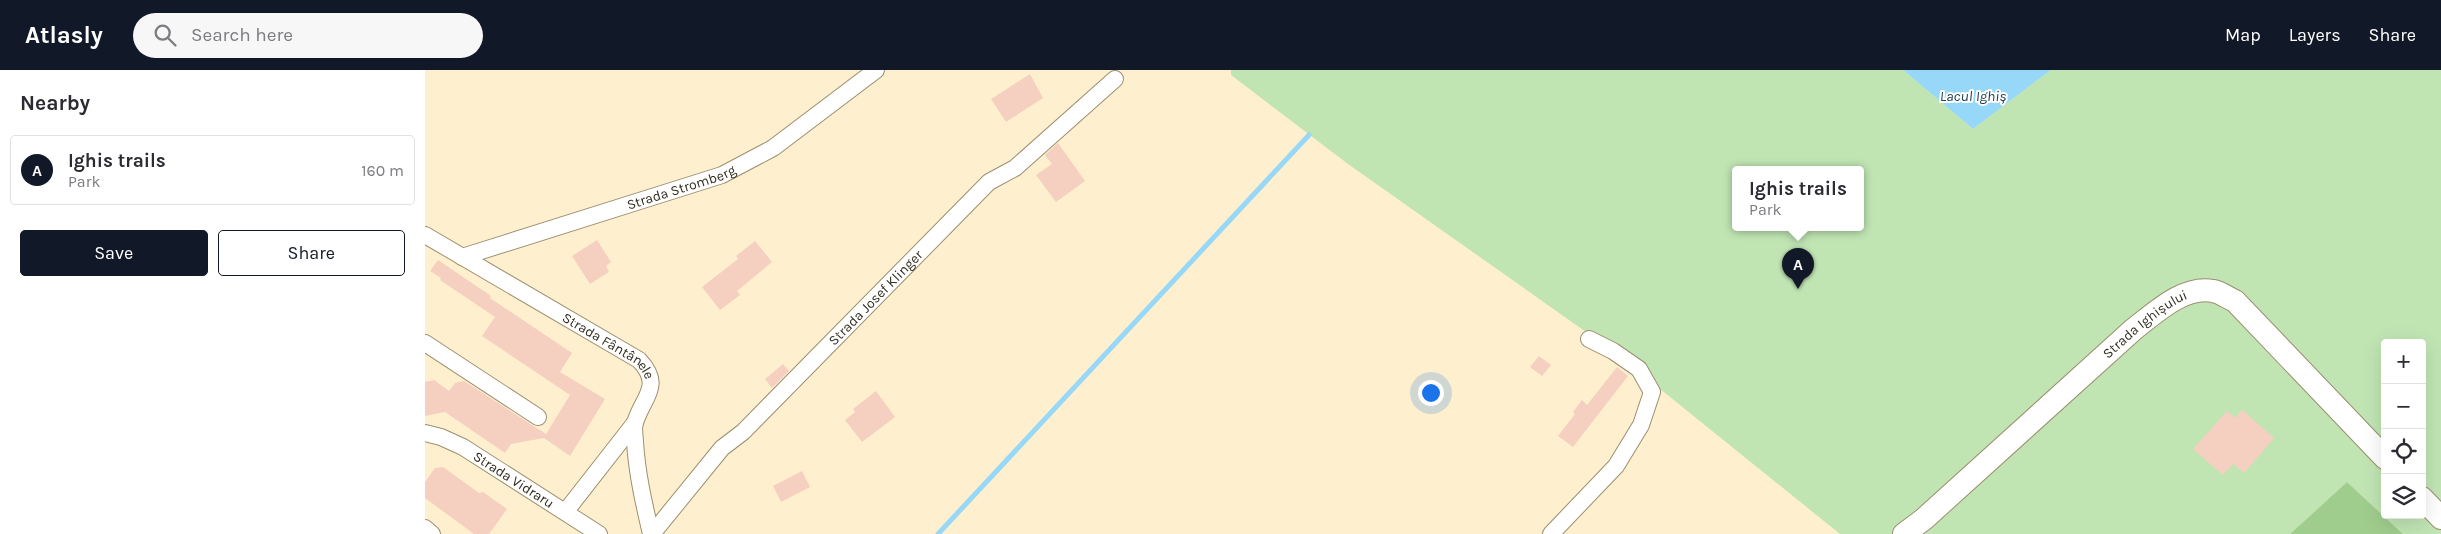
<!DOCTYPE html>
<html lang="en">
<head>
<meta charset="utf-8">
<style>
  :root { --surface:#fff; --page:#f7f7f7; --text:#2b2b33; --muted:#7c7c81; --line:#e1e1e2; --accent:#111827 }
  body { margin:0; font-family:Karla,sans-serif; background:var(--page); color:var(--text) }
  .controls { position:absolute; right:15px; bottom:15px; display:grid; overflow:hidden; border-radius:5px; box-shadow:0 5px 20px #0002 }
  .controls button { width:45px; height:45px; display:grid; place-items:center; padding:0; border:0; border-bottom:1px solid var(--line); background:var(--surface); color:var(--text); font:25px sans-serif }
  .you { position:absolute; left:1005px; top:322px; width:18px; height:18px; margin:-12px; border:4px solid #fff; border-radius:50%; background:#1a73e8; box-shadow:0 0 0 8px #1a73e833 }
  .badge { display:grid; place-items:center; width:32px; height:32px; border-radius:50%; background:var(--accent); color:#fff; font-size:16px; font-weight:700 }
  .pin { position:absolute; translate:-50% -41px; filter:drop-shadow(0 1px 2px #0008) }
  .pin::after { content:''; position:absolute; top:26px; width:18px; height:15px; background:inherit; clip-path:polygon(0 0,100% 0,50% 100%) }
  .popup { position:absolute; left:1307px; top:96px; width:132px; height:65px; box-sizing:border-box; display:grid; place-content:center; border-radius:5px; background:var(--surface); filter:drop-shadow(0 1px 4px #0005); font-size:16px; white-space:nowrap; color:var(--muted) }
  .popup b { font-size:19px; color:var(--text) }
  .popup::after { content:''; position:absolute; left:50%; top:100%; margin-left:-10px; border:10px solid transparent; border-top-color:var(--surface) }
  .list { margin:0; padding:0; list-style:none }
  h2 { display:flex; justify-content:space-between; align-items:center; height:65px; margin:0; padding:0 20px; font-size:21px }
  h2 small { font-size:16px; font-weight:400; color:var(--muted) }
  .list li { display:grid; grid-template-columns:32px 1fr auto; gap:15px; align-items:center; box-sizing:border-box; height:70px; margin:0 10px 10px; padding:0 10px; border:1px solid var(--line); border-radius:5px }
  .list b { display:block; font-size:19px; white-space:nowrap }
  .list p { margin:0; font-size:16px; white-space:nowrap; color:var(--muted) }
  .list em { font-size:16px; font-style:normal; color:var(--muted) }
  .actions { display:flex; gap:10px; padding:15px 20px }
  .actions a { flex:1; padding:11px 0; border:1px solid var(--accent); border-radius:5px; text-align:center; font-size:18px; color:var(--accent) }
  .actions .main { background:var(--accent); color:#fff }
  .icon { flex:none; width:28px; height:28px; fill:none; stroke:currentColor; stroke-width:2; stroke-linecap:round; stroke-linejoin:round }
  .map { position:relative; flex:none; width:2016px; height:464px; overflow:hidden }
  header { display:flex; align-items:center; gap:30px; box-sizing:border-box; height:70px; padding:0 25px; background:var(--accent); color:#fff }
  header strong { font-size:24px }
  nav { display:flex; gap:28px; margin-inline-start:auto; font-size:18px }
  .search { width:350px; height:45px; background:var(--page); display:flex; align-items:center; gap:12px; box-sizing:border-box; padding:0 18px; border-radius:28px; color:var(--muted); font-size:19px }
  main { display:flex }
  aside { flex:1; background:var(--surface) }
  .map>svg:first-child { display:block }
  .green { fill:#c0e5b3; fill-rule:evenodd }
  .forest { fill:#9fcd8e }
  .water { fill:#97d7f7 }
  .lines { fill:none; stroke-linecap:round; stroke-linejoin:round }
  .stream { stroke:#97d7f7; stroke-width:5 }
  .building { fill:#f5cfc0 }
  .street-casing { stroke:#9c8f6f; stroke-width:18 }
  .secondary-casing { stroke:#9c8f6f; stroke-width:24 }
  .street { stroke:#fff; stroke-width:16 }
  .secondary { stroke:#fff; stroke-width:22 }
  .labels { text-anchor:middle; stroke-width:4; stroke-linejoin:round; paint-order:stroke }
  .street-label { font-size:14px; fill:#332e21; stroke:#fff }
  .water-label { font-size:15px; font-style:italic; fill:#1a3f50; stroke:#fff }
</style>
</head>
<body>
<header>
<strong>Atlasly</strong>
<div class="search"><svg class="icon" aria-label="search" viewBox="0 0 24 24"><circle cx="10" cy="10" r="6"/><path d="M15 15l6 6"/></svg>Search here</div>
<nav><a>Map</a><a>Layers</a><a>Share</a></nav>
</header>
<main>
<aside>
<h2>Nearby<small></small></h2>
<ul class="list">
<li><span class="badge">A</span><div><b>Ighis trails</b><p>Park</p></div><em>160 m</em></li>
</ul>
<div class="actions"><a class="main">Save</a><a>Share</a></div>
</aside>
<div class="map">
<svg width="2016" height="464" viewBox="0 0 2016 464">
  <rect width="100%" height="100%" fill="#fef0ce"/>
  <path class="green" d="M806 0H1478L1548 59 1626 0H2016V464H1978L1922 412 1865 464H1415L1188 281 923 94 806 5ZM1310 100H1436V158H1310ZM1960 273H1997V445H1960Z"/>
  <path class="forest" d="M1922 412 1978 464H1865Z"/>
  <path class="water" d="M1478 0H1626L1548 59Z"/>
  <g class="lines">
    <path class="stream" d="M513 464 884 65"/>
  </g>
  <path class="building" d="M605 4 618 28 581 52 566 29Z
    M633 73 660 111 631 132 611 105 627 94 620 85Z
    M172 170 186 192 181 196 184 202 165 214 147 186Z
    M330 171 347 192 312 221 315 225 295 240 277 217 313 189 311 186Z
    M13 190 66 226 65 228 147 283 135 302 180 329 145 386 119 368 86 374 80 383 20 342 0 346V312L9 310 24 321 30 313 39 311 121 364 145 325 57 266 70 247 15 210 16 208 5 201Z
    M1114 286 1126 295 1117 306 1105 297Z
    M358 294 364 301 347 318 340 309Z
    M1192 297 1203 306 1148 377 1133 366 1150 344 1148 342 1157 330 1162 335Z
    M451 321 470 347 437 372 420 350 430 342 428 339Z
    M1817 340 1849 368 1819 403 1808 394 1798 405 1768 379 1802 341 1810 348Z
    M18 397 54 423 58 422 82 439 64 464H49L0 428V412L10 398Z
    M377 401 385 417 356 432 348 416Z"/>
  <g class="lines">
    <g class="street-casing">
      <g id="street">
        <path id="s1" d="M0 165 214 290C239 316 217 328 210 353 208 359 210 367 210 372 212 404 219 434 226 464"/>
        <path id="s2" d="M37 187 297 105 348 78 451 0"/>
        <path d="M0 273 113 347"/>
        <path id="s3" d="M0 363 16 367 38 377 174 464"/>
        <path d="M141 441 209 354"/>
        <path d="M0 458 7 464"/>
        <path id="s4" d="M227 464 297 378 318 362 564 112 590 98 690 9"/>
        <path d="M1126 464 1191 396 1216 355 1227 322 1214 299 1188 281 1164 269"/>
      </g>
    </g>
    <g class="secondary-casing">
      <g id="secondary">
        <path d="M1997 428 2016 448"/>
        <path id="s5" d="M1479 464 1499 449 1709 259C1730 243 1759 215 1788 221 1795 222 1803 228 1810 231L1960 388"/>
      </g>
    </g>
    <use href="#street" class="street"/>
    <use href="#secondary" class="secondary"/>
  </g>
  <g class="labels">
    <g class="street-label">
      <text dy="5" stroke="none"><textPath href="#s2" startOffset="230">Strada Stromberg</textPath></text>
      <text dy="5" stroke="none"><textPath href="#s4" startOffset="326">Strada Josef Klinger</textPath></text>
      <text dy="5" stroke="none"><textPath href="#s5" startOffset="320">Strada Ighișului</textPath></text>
      <text dy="5" stroke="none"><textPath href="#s1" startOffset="215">Strada Fântânele</textPath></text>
      <text dy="5" stroke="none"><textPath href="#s3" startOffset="101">Strada Vidraru</textPath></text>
    </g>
    <g class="water-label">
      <text x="1548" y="31">Lacul Ighiș</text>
    </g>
  </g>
</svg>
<div class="controls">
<button>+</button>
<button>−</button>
<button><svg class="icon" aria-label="locate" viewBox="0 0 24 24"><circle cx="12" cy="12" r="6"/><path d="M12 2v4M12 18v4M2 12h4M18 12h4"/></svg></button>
<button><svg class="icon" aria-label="layers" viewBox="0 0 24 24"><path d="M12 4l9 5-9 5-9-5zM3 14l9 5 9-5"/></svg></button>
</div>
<div class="you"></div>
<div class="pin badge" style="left:1373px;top:219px">A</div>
<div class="popup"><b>Ighis trails</b>Park</div>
</div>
</main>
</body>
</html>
